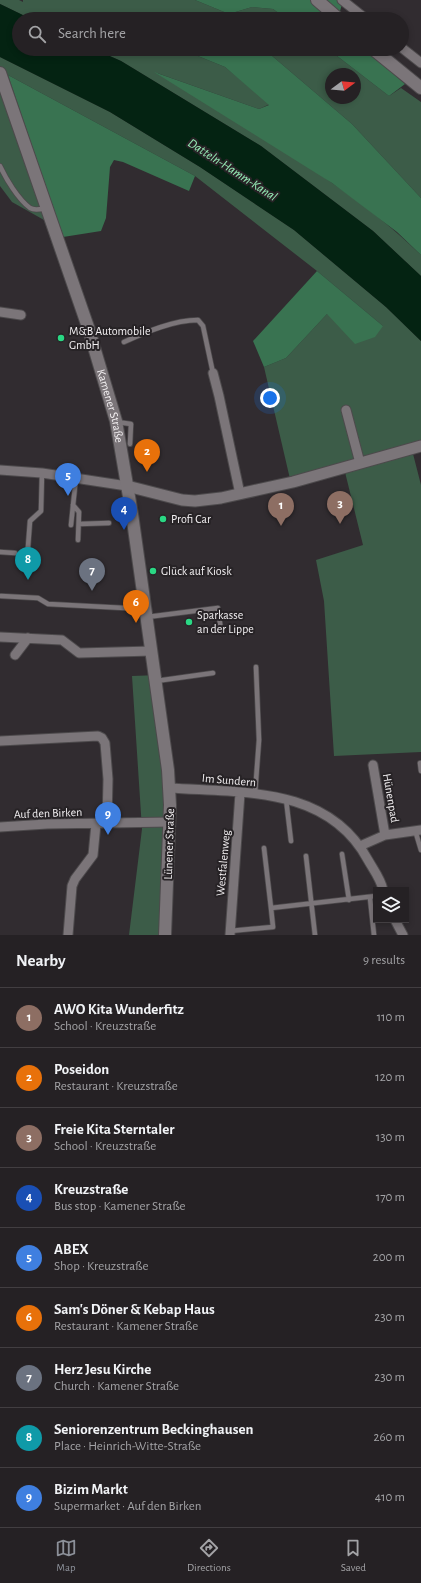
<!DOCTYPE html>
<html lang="en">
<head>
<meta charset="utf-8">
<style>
  :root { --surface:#252124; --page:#2d292c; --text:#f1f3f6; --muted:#a3a3a6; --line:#423e41; --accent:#8c9099 }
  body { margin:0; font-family:"Alegreya Sans",sans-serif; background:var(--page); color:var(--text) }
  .controls { position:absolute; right:12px; bottom:12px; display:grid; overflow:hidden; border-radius:0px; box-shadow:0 2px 6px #0003 }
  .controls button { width:36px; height:36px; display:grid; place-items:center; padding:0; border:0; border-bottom:1px solid var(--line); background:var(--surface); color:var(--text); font:20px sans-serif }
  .compass { position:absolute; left:325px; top:68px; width:36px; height:36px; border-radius:50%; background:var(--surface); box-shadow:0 2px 6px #0003; rotate:74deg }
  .you { position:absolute; left:270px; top:398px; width:14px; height:14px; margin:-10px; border:3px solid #fff; border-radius:50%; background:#1a73e8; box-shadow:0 0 0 6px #1a73e833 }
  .badge { display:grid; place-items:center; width:26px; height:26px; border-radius:50%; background:var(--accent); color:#fff; font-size:13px; font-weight:700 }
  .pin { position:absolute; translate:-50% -33px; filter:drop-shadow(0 1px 2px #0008) }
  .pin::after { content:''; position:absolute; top:21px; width:14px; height:12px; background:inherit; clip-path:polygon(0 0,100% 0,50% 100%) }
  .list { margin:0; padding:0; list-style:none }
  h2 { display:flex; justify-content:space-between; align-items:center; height:52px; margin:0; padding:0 16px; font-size:17px }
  h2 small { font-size:13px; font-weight:400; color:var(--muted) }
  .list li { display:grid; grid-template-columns:26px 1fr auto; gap:12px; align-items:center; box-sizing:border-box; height:60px; padding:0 16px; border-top:1px solid var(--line) }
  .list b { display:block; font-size:15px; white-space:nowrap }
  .list p { margin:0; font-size:13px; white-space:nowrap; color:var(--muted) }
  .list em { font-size:13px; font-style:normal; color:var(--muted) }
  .icon { flex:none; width:22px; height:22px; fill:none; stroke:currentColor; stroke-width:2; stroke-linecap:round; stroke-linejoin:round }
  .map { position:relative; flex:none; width:421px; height:935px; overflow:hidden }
  .search { position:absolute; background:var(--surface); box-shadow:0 2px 6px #0003; left:12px; right:12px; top:12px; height:44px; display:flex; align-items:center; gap:10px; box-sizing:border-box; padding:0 14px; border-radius:22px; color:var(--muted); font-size:15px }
  .sheet { height:592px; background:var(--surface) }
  nav { display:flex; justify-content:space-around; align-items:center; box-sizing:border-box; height:56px; border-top:1px solid var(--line); background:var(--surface); font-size:11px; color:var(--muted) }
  nav a { display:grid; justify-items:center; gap:2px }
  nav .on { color:var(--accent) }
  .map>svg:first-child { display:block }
  .green { fill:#3c5c48; fill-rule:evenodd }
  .forest { fill:#397351 }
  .water { fill:#042312 }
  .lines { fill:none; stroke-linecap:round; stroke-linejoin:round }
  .service-casing { stroke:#4d4a4c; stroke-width:6 }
  .minor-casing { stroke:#4d4a4c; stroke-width:11 }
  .tertiary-casing { stroke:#4d4a4c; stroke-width:13 }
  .secondary-casing { stroke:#4d4a4c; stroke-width:14 }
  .service { stroke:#7b7579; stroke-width:4.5 }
  .minor { stroke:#7b7579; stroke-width:9 }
  .tertiary { stroke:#7b7579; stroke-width:11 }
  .secondary { stroke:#7b7579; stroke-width:12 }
  .poi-dot { fill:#2ad884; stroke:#272326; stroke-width:1.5 }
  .labels { text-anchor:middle; stroke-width:4; stroke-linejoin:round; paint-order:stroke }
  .poi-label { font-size:12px; fill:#f3f0f2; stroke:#272326; text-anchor:start }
  .street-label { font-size:12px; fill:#f3f0f2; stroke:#272326 }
  .water-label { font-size:13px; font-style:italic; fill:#95ebb5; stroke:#272326 }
</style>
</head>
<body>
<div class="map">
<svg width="421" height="935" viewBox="0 0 421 935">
  <rect width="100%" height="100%" fill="#312c30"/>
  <path class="green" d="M0 0H19L23 2V0H195L229 14 252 7 273 9 287 19H31L0 4Z
    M94 49H198L193 54 225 67 270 104 259 109 157 73C246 129 345 181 421 255V276L373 231 261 146 121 61Z
    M264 49H328L389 96 401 88 421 102V198L352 124ZM331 74H355V98H331Z
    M0 57 110 112 200 167 294 230 386 307 421 341V443L411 446 421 485V752L334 756 324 601 316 560 363 545 343 464 290 479 264 367 286 358 327 314 383 326 317 271 195 176 8 75 63 237 51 240 44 220 12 202 0 186Z
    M159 675 171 778 167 935H129L142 829 132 676Z"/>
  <path class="forest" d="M195 0H343L338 19H287L273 9 252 7 229 14Z
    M198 49H264L352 124 421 198V255L397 232 332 183 154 72 259 109 269 105 225 67 193 54Z
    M328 49H365L405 84 389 96Z
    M8 75 195 176 189 191 123 162 114 160 110 167 106 218 101 231 63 237Z
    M317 271 383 326 375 337 355 344 327 314 286 358 264 367 253 341Z"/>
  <path class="water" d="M0 4 31 19H19V49H94L121 61 261 146 373 231 421 276V341L386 307 294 230 200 167 110 112 0 57Z"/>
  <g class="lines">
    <g class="service-casing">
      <path id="service" d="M0 166C6 179 18 199 30 208 35 211 41 209 46 208
        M124 342C146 332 174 320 198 320L203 326 213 373
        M117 422 131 424 130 444
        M73 505 79 512 78 540
        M79 524 109 523
        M71 525 76 477
        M28 547 30 521 41 511 42 473
        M0 552 15 553
        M1 596 38 598 48 604 144 609
        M147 617 218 608 221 631
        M156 681 213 673
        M420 763 421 771
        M255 794 259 740 256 667
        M286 799 291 841
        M415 830 421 850
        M264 848 271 908
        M342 854 349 900
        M306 856 315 935
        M370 898 374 935
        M230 931 273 927 271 908 376 896"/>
    </g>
    <g class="minor-casing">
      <path id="minor" d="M342 0 366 19
        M402 48 421 63
        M0 312 21 315
        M213 373 219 396 240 494
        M346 410 360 463
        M0 470 42 473 127 486
        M0 637 62 640 79 653 152 651
        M15 655 28 638
        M0 741 98 736 102 738 105 743 108 779 107 824
        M373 765 385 835
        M170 788C243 793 328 786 368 860 373 869 381 879 383 890
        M0 827 47 824 170 822
        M360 846 385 835 421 830
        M395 920 403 935
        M68 935 72 886 75 879 93 855 96 824
        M230 935 240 793"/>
    </g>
    <g class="tertiary-casing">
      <path id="tertiary" d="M127 486 182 500 195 501 221 498 293 482 421 446"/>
    </g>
    <g class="secondary-casing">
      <g id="secondary">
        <path d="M317 0 339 19"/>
        <path d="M373 49 421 88"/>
        <path id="s1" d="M0 73 88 327 116 421 132 514 168 770 170 805 165 935"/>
      </g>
    </g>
    <use href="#service" class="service"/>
    <use href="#minor" class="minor"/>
    <use href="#tertiary" class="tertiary"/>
    <use href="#secondary" class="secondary"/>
  </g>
  <g class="poi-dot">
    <circle cx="61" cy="338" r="4"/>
    <circle cx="163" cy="519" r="4"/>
    <circle cx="153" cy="571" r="4"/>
    <circle cx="189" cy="622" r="4"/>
  </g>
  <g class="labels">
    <g class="poi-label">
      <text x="69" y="335">M&amp;B Automobile<tspan x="69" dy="14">GmbH</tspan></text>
      <text x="171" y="523">Profi Car</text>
      <text x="161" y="575">Glück auf Kiosk</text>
      <text x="197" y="619">Sparkasse<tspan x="197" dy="14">an der Lippe</tspan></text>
    </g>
    <g class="street-label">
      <text dy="4" stroke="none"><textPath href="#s1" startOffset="351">Kamener Straße</textPath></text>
      <text transform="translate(229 780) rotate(5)" y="4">Im Sundern</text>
      <text transform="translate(391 798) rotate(80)" y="4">Hünenpad</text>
      <text transform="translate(48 813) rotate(-2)" y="4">Auf den Birken</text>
      <text transform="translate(169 844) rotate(-88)" y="4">Lünener Straße</text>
      <text transform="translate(223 863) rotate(-85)" y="4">Westfalenweg</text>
    </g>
    <g class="water-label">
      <text transform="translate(233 169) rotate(33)" y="5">Datteln-Hamm-Kanal</text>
    </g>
  </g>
</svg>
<div class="controls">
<button><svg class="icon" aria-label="layers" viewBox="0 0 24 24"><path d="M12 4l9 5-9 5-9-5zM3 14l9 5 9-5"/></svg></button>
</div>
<svg class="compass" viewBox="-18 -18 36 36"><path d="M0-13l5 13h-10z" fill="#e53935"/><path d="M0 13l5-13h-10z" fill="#a3a3a6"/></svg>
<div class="you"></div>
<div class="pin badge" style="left:281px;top:526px;background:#8d6e63">1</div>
<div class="pin badge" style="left:147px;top:472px;background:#e8710a">2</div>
<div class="pin badge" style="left:340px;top:524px;background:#8d6e63">3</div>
<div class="pin badge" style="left:124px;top:530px;background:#1a4fb4">4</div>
<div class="pin badge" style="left:68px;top:496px;background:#3f7fe0">5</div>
<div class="pin badge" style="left:136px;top:623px;background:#e8710a">6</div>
<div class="pin badge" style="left:92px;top:591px;background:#6b7280">7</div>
<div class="pin badge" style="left:28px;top:580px;background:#0f9aa8">8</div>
<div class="pin badge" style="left:108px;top:835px;background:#3f7fe0">9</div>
<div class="search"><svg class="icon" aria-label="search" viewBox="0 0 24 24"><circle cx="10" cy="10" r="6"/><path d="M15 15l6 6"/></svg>Search here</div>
</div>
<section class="sheet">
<h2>Nearby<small>9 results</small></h2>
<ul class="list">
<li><span class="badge" style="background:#8d6e63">1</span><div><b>AWO Kita Wunderfitz</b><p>School · Kreuzstraße</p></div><em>110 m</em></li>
<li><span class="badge" style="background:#e8710a">2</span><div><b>Poseidon</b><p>Restaurant · Kreuzstraße</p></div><em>120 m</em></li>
<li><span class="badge" style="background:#8d6e63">3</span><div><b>Freie Kita Sterntaler</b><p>School · Kreuzstraße</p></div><em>130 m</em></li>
<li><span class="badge" style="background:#1a4fb4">4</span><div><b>Kreuzstraße</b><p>Bus stop · Kamener Straße</p></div><em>170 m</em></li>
<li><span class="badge" style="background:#3f7fe0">5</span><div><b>ABEX</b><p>Shop · Kreuzstraße</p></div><em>200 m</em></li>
<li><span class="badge" style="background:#e8710a">6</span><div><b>Sam's Döner &amp; Kebap Haus</b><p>Restaurant · Kamener Straße</p></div><em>230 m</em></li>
<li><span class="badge" style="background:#6b7280">7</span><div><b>Herz Jesu Kirche</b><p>Church · Kamener Straße</p></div><em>230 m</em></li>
<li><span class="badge" style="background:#0f9aa8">8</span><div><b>Seniorenzentrum Beckinghausen</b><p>Place · Heinrich-Witte-Straße</p></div><em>260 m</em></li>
<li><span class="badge" style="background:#3f7fe0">9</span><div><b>Bizim Markt</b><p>Supermarket · Auf den Birken</p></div><em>410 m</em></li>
</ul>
</section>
<nav>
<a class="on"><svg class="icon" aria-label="map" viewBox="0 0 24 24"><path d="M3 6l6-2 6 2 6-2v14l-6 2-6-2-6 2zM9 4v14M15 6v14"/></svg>Map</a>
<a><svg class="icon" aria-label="directions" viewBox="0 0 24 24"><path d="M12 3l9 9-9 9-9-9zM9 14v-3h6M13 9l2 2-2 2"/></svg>Directions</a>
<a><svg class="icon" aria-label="saved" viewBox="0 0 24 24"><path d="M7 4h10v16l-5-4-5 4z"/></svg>Saved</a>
</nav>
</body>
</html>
